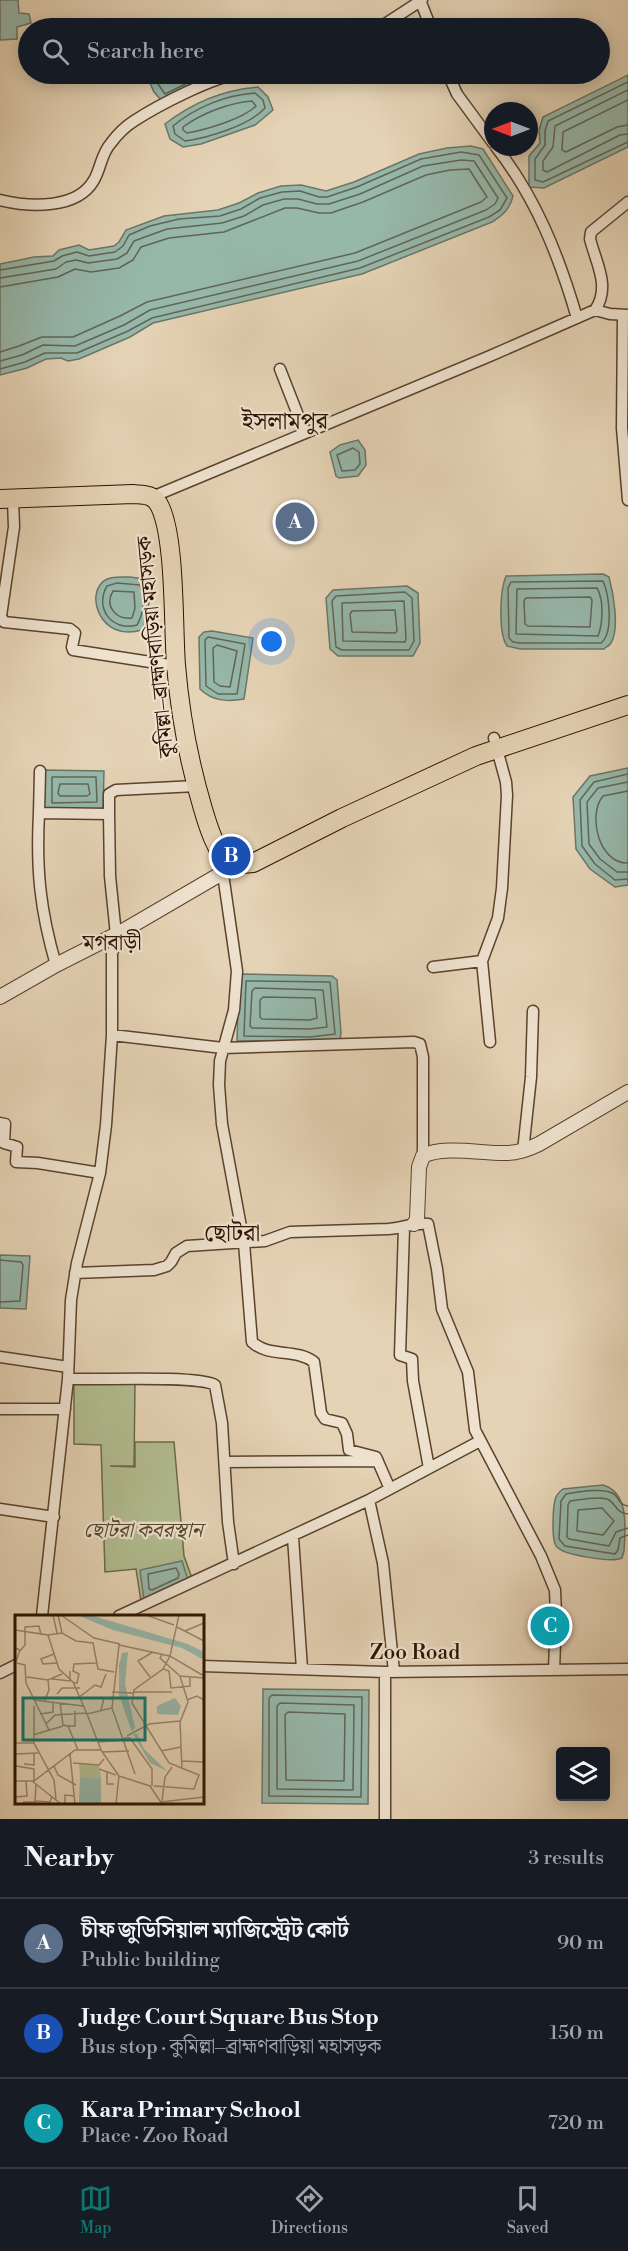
<!DOCTYPE html>
<html lang="en">
<head>
<meta charset="utf-8">
<style>
  :root { --surface:#171b24; --page:#20242c; --text:#f1f3f6; --muted:#9ea1a6; --line:#363941; --accent:#0f766e }
  body { margin:0; font-family:"Libre Bodoni","Noto Serif Bengali",serif; background:var(--page); color:var(--text) }
  .controls { position:absolute; right:18px; bottom:18px; display:grid; overflow:hidden; border-radius:6px; box-shadow:0 3px 15px #0003 }
  .controls button { width:54px; height:54px; display:grid; place-items:center; padding:0; border:0; border-bottom:2px solid var(--line); background:var(--surface); color:var(--text); font:30px sans-serif }
  .compass { position:absolute; left:484px; top:102px; width:54px; height:54px; border-radius:50%; background:var(--surface); box-shadow:0 3px 15px #0003; rotate:270deg }
  .you { position:absolute; left:272px; top:642px; width:21px; height:21px; margin:-15px; border:4px solid #fff; border-radius:50%; background:#1a73e8; box-shadow:0 0 0 9px #1a73e833 }
  .badge { display:grid; place-items:center; width:39px; height:39px; border-radius:50%; background:var(--accent); color:#fff; font-size:20px; font-weight:700 }
  .pin { position:absolute; translate:-50% -50%; border:3px solid #fff; box-shadow:0 2px 6px #0006 }
  .list { margin:0; padding:0; list-style:none }
  h2 { display:flex; justify-content:space-between; align-items:center; height:78px; margin:0; padding:0 24px; font-size:26px }
  h2 small { font-size:20px; font-weight:400; color:var(--muted) }
  .list li { display:grid; grid-template-columns:39px 1fr auto; gap:18px; align-items:center; box-sizing:border-box; height:90px; padding:0 24px; border-top:2px solid var(--line) }
  .list b { display:block; font-size:22px; white-space:nowrap }
  .list p { margin:0; font-size:20px; white-space:nowrap; color:var(--muted) }
  .list em { font-size:20px; font-style:normal; color:var(--muted) }
  .icon { flex:none; width:33px; height:33px; fill:none; stroke:currentColor; stroke-width:2; stroke-linecap:round; stroke-linejoin:round }
  .map { position:relative; flex:none; width:628px; height:1819px; overflow:hidden }
  .search { position:absolute; background:var(--surface); box-shadow:0 3px 15px #0003; left:18px; right:18px; top:18px; height:66px; display:flex; align-items:center; gap:15px; box-sizing:border-box; padding:0 21px; border-radius:33px; color:var(--muted); font-size:22px }
  .sheet { height:348px; background:var(--surface) }
  nav { display:flex; justify-content:space-around; align-items:center; box-sizing:border-box; height:84px; border-top:2px solid var(--line); background:var(--surface); font-size:16px; color:var(--muted) }
  nav a { display:grid; justify-items:center; gap:3px }
  nav .on { color:var(--accent) }
  .map>svg:first-child { display:block }
  .green { fill:#b1bd90; stroke:#6e6848; stroke-width:1.5 }
  .water { fill:#96b8ab; stroke:#6c7667; stroke-width:1.5 }
  .lines { fill:none; stroke-linecap:round; stroke-linejoin:round }
  .shore { stroke:#616556; stroke-width:1.5 }
  .minor-casing { stroke:#5a422e; stroke-width:13 }
  .tertiary-casing { stroke:#5a422e; stroke-width:16 }
  .trunk-casing { stroke:#2c1201; stroke-width:20 }
  .minor { stroke:#eee2cf; stroke-width:10 }
  .tertiary { stroke:#eee2cf; stroke-width:14 }
  .trunk { stroke:#e5d3b5; stroke-width:18 }
  .labels { text-anchor:middle; stroke-width:4.5; stroke-linejoin:round; paint-order:stroke }
  .street-label { font-size:21px; fill:#2c1201; stroke:#eee2cf }
  .park-label { font-size:21px; font-style:italic; fill:#54452c; stroke:#eee2cf }
  .neighbourhood-label { font-size:22px; fill:#2c1201; stroke:#eee2cf }
  .quarter-label { font-size:24px; fill:#2c1201; stroke:#eee2cf }
  .inset-road { fill:none; stroke:#9b866d; stroke-width:1.5 }
  .view { fill:#0f766e; fill-opacity:0.15; stroke:#0f766e; stroke-width:3 }
  .inset-edge { fill:none; stroke:#2c1201; stroke-width:3 }
</style>
</head>
<body>
<div class="map">
<svg width="628" height="1819" viewBox="0 0 628 1819">
  <rect width="100%" height="100%" fill="#e5d3b5"/>
  <filter id="stains"><feTurbulence type="fractalNoise" baseFrequency=".00333" numOctaves="4"/><feColorMatrix values="0 0 0 0 .2 0 0 0 0 .09 0 0 0 0 .02 0 0 0 .5 -.17"/></filter>
  <radialGradient id="worn" r=".72"><stop offset=".6" stop-color="#630" stop-opacity="0"/><stop offset="1" stop-color="#630" stop-opacity=".3"/></radialGradient>
  <path class="green" d="M74 1384H135L134 1466H110L135 1467V1442H174L184 1556 192 1578 141 1601 136 1569 105 1572 101 1445 74 1444Z"/>
  <path class="water" d="M0 0H18L19 13 29 14 31 23 17 27V39L0 40Z
    M153 74H216L162 101 154 92 150 83 149 75Z
    M628 75V147L544 188 529 187V156L540 143 539 130 543 117Z
    M258 87 268 97 273 110 255 125 201 144 183 147 170 139 165 124C193 102 222 90 258 87Z
    M471 146 483 149 513 196C510 209 503 215 492 222L362 274 153 323 130 337 79 359 68 361 61 358 46 359 27 368 0 375V264L34 257 53 256 59 250 79 245 89 250 114 246 119 242 126 230 164 216 218 210 239 203 258 193 281 186 301 185 326 191 354 182 419 154 447 148Z
    M358 440 365 450 366 465 358 476 339 478 336 476 330 452 340 445Z
    M603 574 609 577C613 592 620 628 611 643 609 646 606 647 604 649H520L507 646C498 633 500 590 506 576Z
    M130 577 144 579C151 596 150 614 142 630 99 643 83 591 107 579 114 576 122 577 130 577Z
    M407 586 418 593 420 643 413 656H338L330 649 326 598 333 590Z
    M212 631 253 638 244 699C227 702 212 701 200 689L199 637 204 632Z
    M628 768V885L615 887 590 869 576 849 573 797 590 776Z
    M45 770 104 771 103 810 44 809Z
    M241 974 332 976 337 980 341 1033 340 1040 237 1041 239 977Z
    M0 1255 30 1256 26 1309 0 1308Z
    M603 1485C628 1492 626 1525 624 1551L622 1558C612 1563 564 1555 557 1547 551 1542 553 1509 555 1500 556 1495 559 1492 563 1489Z
    M182 1561 188 1580 144 1600 140 1570Z
    M263 1689 369 1690 368 1804 262 1803Z"/>
  <g class="lines">
    <path class="shore" d="M155 74 156 81 165 94 206 74
      M628 82 548 121 545 131V145L535 159V180L543 182 628 142
      M628 90 555 126 553 147 543 161V170L547 172 620 135 628 134
      M255 93 263 100 265 108C250 125 208 138 185 141L175 134 173 126C196 107 226 95 255 93Z
      M628 100 563 132 562 150 566 152 617 127 628 125
      M252 101 256 106C243 119 205 130 187 133L183 130V127C202 113 229 103 252 101Z
      M0 270 54 261 62 256 77 252 89 256 115 252 123 246 129 235 150 226 179 219 220 216 241 209 260 198 282 192 300 191 319 197H327L357 187 421 159 461 152 479 155 507 198 500 210 489 217 360 268 152 318 128 331 77 353H45L25 362 0 369
      M0 278 56 269 66 262 76 260 88 263 117 259 127 253 134 241 167 229 222 223 244 216 263 205 284 199H298L317 204H329L360 194 423 166 461 160 474 161 498 198 495 204 486 210 358 261 150 310 124 325 75 346 43 345 22 355 0 361
      M0 287 58 277 75 269 91 272 119 268 133 260 141 247 169 238 224 232 285 208H297L319 213H331L363 202 426 175 450 170 469 169 487 197 481 202 355 253 147 302 120 316 73 337H42L19 346 0 352
      M353 448 359 452 360 464 355 470 342 471 337 455Z
      M603 581C609 594 614 633 601 643H520L513 642 509 638 508 588 511 582Z
      M117 583 140 585C145 597 144 613 137 625 112 632 94 608 107 586Z
      M597 588C604 600 603 623 598 636L516 634 517 589Z
      M113 591 134 592 135 608 132 618C116 620 104 606 113 591Z
      M405 592 412 598 414 641 409 650H342L336 647 332 601 336 596Z
      M590 597 592 600 590 627 528 626 525 624 524 601 526 598Z
      M404 601 406 639 405 642 343 641 342 603Z
      M395 610 397 631 395 633 352 632 350 614 352 611Z
      M208 637 245 644 237 694H218L206 686 205 640Z
      M217 645 237 651 230 687 220 686 214 682 213 648Z
      M628 774 594 782 580 800 582 846 595 864 615 880 628 879
      M52 777H96L97 802 52 803Z
      M628 782 598 788 587 802 589 844 600 859 617 872H628
      M60 784H88L90 794 87 796H60L58 793Z
      M628 791 603 796C587 815 599 864 628 863
      M246 981 330 982 335 1034 310 1037 244 1036Z
      M255 988 323 990 327 1027 310 1029 252 1028 250 1026 252 991Z
      M263 997 315 998 317 1018 310 1020 262 1019 260 1017V1000Z
      M0 1260 21 1262 23 1265 20 1301 0 1302
      M628 1506C619 1505 620 1499 614 1494 603 1487 578 1492 566 1494L561 1501 559 1539 565 1546 615 1554 618 1550 620 1538 628 1535
      M602 1508 614 1521 603 1535 577 1531 578 1510Z
      M628 1514C616 1513 617 1505 609 1500 601 1495 579 1500 570 1501L568 1505 567 1537 569 1539 609 1546 616 1532 628 1528
      M176 1568 179 1574 178 1578 152 1590 149 1589 148 1574Z
      M272 1695 362 1697 361 1797 269 1796V1698Z
      M280 1703 354 1705 353 1790 277 1789V1706Z
      M288 1712 345 1714 344 1781 286 1780 285 1715Z"/>
    <g class="minor-casing">
      <path id="minor" d="M420 0 431 28
        M379 28 422 0
        M274 74 300 75 307 74
        M448 74 457 94 493 143
        M496 147C536 198 559 256 577 318
        M0 200C29 207 77 210 94 180 101 168 101 154 111 143 117 135 126 126 134 121 157 106 214 76 240 74
        M595 310 610 314 628 315
        M623 316 622 428 628 500
        M280 369 305 433
        M152 497 490 356 595 310C611 287 596 263 590 239L591 232 628 202
        M13 500 14 527 1 616 4 622 70 629 75 633 72 647 73 650 176 666
        M40 771 39 813 109 814V794L116 790 196 786
        M39 813C36 869 40 910 56 965
        M109 814 110 876 116 935
        M223 874 237 971 234 1010 220 1061 219 1085 222 1124 244 1243 252 1342C269 1358 296 1348 314 1362L321 1413 325 1419 342 1423 347 1434 349 1450 376 1457 390 1489
        M482 961 490 1042
        M433 967 482 961 498 918 502 888 507 795 506 782 494 738
        M112 1035 223 1048 414 1042 420 1044 423 1057V1156
        M0 1123 5 1124 4 1143 17 1147 16 1162 38 1163 100 1173
        M523 1151 531 1077 533 1011
        M404 1228 400 1355 412 1359 413 1381 429 1468
        M75 1273 154 1270 167 1266 171 1262 176 1253 187 1246 265 1241 290 1232 388 1229C402 1228 415 1222 428 1224L437 1269 442 1309 468 1372 475 1430 541 1556 555 1590 556 1614 554 1670
        M0 1357 68 1367
        M68 1379C94 1380 198 1375 215 1385L222 1423 228 1522 234 1564
        M0 1409H65
        M225 1462 378 1461
        M369 1500 383 1563 394 1672
        M0 1509 54 1517
        M293 1537 302 1669
        M42 1616 68 1379 71 1300 77 1263 100 1173 106 1125 112 1035V953L121 932
        M119 1616 369 1500 480 1441
        M202 1666 385 1672 628 1669
        M385 1672V1819
        M0 1673 16 1665"/>
    </g>
    <g class="tertiary-casing">
      <path id="tertiary" d="M0 997 56 965 121 932 236 865
        M414 1224 417 1219 419 1167 423 1156C444 1145 483 1154 507 1153 519 1153 529 1149 539 1144L628 1092"/>
    </g>
    <g class="trunk-casing">
      <path id="trunk" d="M0 499 133 494C143 495 152 494 158 503 176 532 173 628 176 665 180 714 189 762 203 809 208 826 216 853 231 865L253 863 342 818 476 756 628 705"/>
    </g>
    <use href="#minor" class="minor"/>
    <use href="#tertiary" class="tertiary"/>
    <use href="#trunk" class="trunk"/>
  </g>
  <g class="labels">
    <g class="street-label">
      <text transform="translate(155 647) rotate(-96)" y="7">কুমিল্লা–ব্রাহ্মণবাড়িয়া মহাসড়ক</text>
      <text x="415" y="1659">Zoo Road</text>
    </g>
    <g class="park-label">
      <text x="143" y="1537">ছোটরা কবরস্থান</text>
    </g>
    <g class="neighbourhood-label">
      <text x="112" y="950">মগবাড়ী</text>
    </g>
    <g class="quarter-label">
      <text x="285" y="429">ইসলামপুর</text>
      <text x="232" y="1241">ছোটরা</text>
    </g>
  </g>
  <g transform="translate(15 1615)">
    <rect width="189" height="189" fill="#e5d3b5"/>
    <path d="M64 148 84 150 86 163 65 162Z" fill="#b1bd90"/>
    <path d="M62 0H75L173 29 189 37V45L167 33 98 15ZM113 37 110 69 120 112 117 117 104 80V50L107 38ZM160 83 166 91 163 100 142 99V91ZM118 119H122L129 134 152 156 135 148ZM65 162 86 163V189H64Z" fill="#96b8ab"/>
    <path class="inset-road" d="M38 0 42 18M43 0 47 18M46 0 79 23 105 29M131 0 159 10M162 12 189 26M0 15 33 20 44 54 58 67 72 99M170 16 189 8M33 20 47 18 61 26 78 28 83 54 99 57M0 33 5 35 0 49M5 36 10 30V12L24 11 26 20M39 39 26 44 28 49 42 48M147 39 145 43 165 61 189 63M2 48 10 50 11 68 34 115M148 54 154 56 156 73 175 71V62M165 61 173 87 165 107 167 154M12 62 33 65 47 59M135 62 123 46 138 37M37 64 55 66V56M58 68H62L64 59 58 56 59 49 81 48M97 77 118 78M119 77H157M42 79 47 73H65M63 83 80 70 86 72 91 59M19 85 68 91M172 85 182 81 189 85M29 87 34 75 33 65M45 88 48 110 53 111 63 135M19 91V128L39 165 41 184M97 93 120 159M86 95 89 83 97 84M25 99 38 97V88M72 99 97 93 104 30 155 41 164 0M72 99 86 135M31 109 40 100 72 98M53 111H60V96M18 120 48 111M112 121 134 109 165 106M109 123H115L137 154V171M84 127 109 125M0 128H19M146 136 166 132M87 137 114 136M0 139 23 138M55 139 60 189M167 146 189 147M58 148 84 150 89 144M9 149 19 150V139M1 151 19 154V166M39 151 43 160 61 170M84 154 101 160M92 157V169H99M0 166H19L60 135H86L104 161 135 171 147 189M17 166 46 189M139 171 179 174 184 160 154 148 117 88 119 75 148 54 155 41 189 61M0 182 12 181 11 166M20 186 35 187 37 181M147 186 150 162 157 152M8 187H20L21 169M146 187 189 182M50 189V180L60 181M101 189 104 161"/>
    <path class="view" d="M8 83H130V125H8Z"/>
    <rect width="189" height="189" class="inset-edge"/>
  </g>
  <rect width="100%" height="100%" filter="url(#stains)"/>
  <rect width="100%" height="100%" fill="url(#worn)"/>
</svg>
<div class="controls">
<button><svg class="icon" aria-label="layers" viewBox="0 0 24 24"><path d="M12 4l9 5-9 5-9-5zM3 14l9 5 9-5"/></svg></button>
</div>
<svg class="compass" viewBox="-18 -18 36 36"><path d="M0-13l5 13h-10z" fill="#e53935"/><path d="M0 13l5-13h-10z" fill="#9ea1a6"/></svg>
<div class="you"></div>
<div class="pin badge" style="left:295px;top:522px;background:#5c6f8a">A</div>
<div class="pin badge" style="left:231px;top:856px;background:#1a4fb4">B</div>
<div class="pin badge" style="left:550px;top:1626px;background:#0f9aa8">C</div>
<div class="search"><svg class="icon" aria-label="search" viewBox="0 0 24 24"><circle cx="10" cy="10" r="6"/><path d="M15 15l6 6"/></svg>Search here</div>
</div>
<section class="sheet">
<h2>Nearby<small>3 results</small></h2>
<ul class="list">
<li><span class="badge" style="background:#5c6f8a">A</span><div><b>চীফ জুডিসিয়াল ম্যাজিস্ট্রেট কোর্ট</b><p>Public building</p></div><em>90 m</em></li>
<li><span class="badge" style="background:#1a4fb4">B</span><div><b>Judge Court Square Bus Stop</b><p>Bus stop · কুমিল্লা–ব্রাহ্মণবাড়িয়া মহাসড়ক</p></div><em>150 m</em></li>
<li><span class="badge" style="background:#0f9aa8">C</span><div><b>Kara Primary School</b><p>Place · Zoo Road</p></div><em>720 m</em></li>
</ul>
</section>
<nav>
<a class="on"><svg class="icon" aria-label="map" viewBox="0 0 24 24"><path d="M3 6l6-2 6 2 6-2v14l-6 2-6-2-6 2zM9 4v14M15 6v14"/></svg>Map</a>
<a><svg class="icon" aria-label="directions" viewBox="0 0 24 24"><path d="M12 3l9 9-9 9-9-9zM9 14v-3h6M13 9l2 2-2 2"/></svg>Directions</a>
<a><svg class="icon" aria-label="saved" viewBox="0 0 24 24"><path d="M7 4h10v16l-5-4-5 4z"/></svg>Saved</a>
</nav>
</body>
</html>
